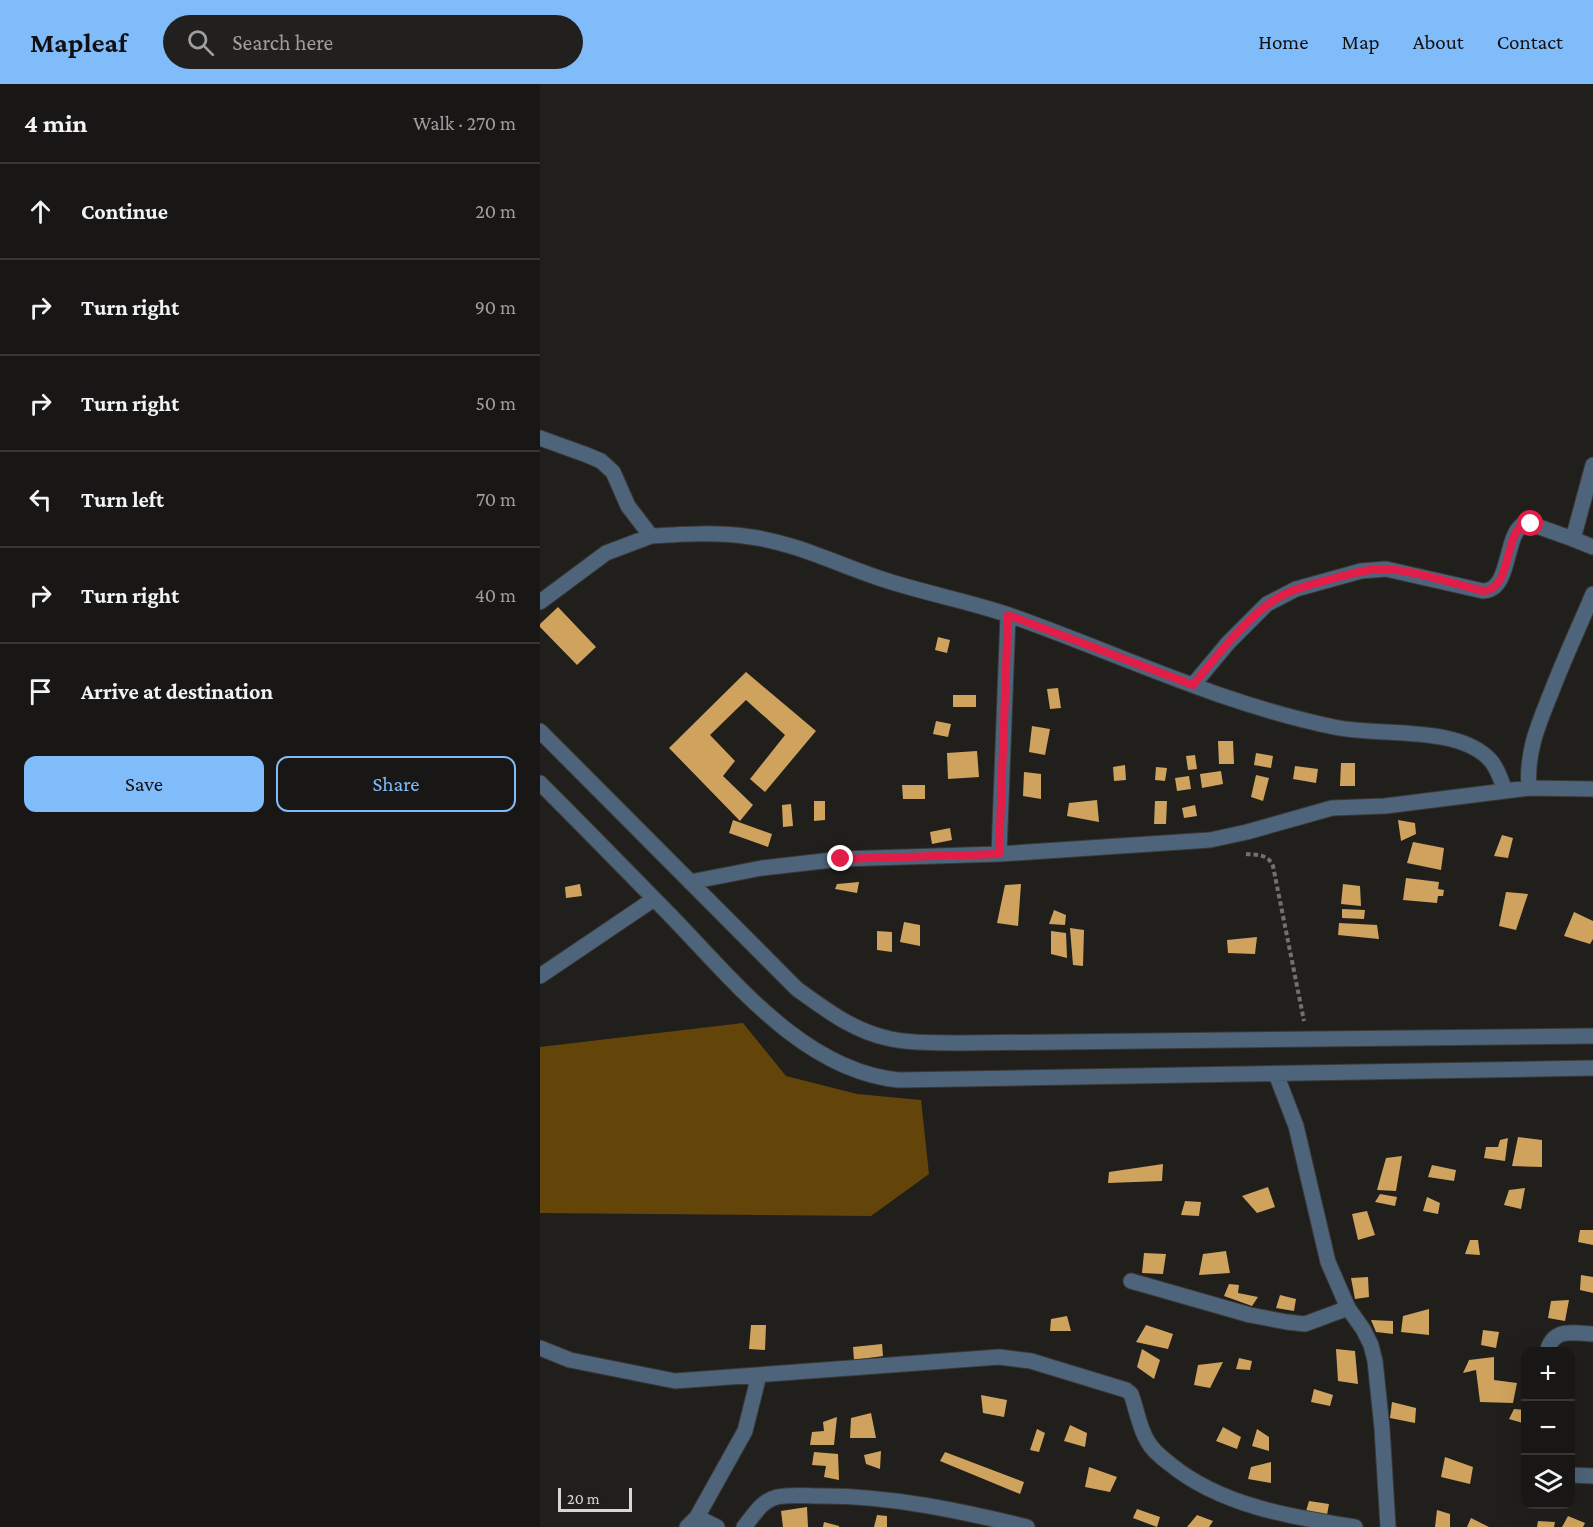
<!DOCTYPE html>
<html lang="en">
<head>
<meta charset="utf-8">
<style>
  :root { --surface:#191715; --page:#22201e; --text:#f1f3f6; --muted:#9f9fa0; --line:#373634; --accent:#81bcfa }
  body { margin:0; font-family:"Crimson Pro",serif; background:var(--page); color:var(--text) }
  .controls { position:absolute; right:18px; bottom:18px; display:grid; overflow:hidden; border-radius:12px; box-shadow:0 6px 24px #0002 }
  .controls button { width:54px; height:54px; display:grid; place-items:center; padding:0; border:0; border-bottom:2px solid var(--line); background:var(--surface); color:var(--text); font:30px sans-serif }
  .scale { position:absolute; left:18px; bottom:15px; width:74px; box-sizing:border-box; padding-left:6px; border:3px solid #d8d7d5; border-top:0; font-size:16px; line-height:21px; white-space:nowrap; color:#d8d7d5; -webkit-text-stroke:4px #211f1c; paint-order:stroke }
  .stop { position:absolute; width:18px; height:18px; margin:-14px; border:4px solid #e11d48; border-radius:50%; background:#fff }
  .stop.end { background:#e11d48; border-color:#fff; box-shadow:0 2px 6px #0008 }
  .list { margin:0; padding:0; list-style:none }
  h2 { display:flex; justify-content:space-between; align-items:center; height:78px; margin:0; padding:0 24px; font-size:26px }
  h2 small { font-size:20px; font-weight:400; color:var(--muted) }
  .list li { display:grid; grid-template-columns:39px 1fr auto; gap:18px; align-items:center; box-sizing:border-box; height:96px; padding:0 24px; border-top:2px solid var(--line) }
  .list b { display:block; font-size:22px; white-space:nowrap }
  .list em { font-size:20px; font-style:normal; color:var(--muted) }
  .actions { display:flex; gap:12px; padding:18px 24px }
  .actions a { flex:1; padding:14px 0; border:2px solid var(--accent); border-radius:12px; text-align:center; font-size:21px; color:var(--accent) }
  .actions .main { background:var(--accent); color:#111 }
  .icon { flex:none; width:33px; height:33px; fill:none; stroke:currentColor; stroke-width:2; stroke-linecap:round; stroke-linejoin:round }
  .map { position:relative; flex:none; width:1053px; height:1443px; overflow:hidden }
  header { display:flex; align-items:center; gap:36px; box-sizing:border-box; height:84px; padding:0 30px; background:var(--accent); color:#111 }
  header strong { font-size:28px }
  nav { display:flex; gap:33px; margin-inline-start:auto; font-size:21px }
  .search { width:420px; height:54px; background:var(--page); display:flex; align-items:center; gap:15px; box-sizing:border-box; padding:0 21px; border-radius:33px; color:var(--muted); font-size:22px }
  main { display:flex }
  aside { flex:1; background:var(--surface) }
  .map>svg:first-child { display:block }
  .forest { fill:#644509 }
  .building { fill:#cfa35d }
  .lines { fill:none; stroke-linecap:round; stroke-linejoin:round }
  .minor-casing { stroke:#3b3936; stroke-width:17 }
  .path { stroke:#72716e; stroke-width:4; stroke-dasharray:4.5 3; stroke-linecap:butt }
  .minor { stroke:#4e647b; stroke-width:15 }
  .route { stroke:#e11d48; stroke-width:8 }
</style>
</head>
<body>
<header>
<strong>Mapleaf</strong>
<div class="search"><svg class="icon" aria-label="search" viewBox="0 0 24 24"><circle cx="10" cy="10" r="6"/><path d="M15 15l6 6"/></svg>Search here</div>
<nav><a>Home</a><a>Map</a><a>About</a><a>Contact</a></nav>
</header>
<main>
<aside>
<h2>4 min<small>Walk · 270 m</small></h2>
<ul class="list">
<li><svg class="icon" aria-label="ahead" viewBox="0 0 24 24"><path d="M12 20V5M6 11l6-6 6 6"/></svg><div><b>Continue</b></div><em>20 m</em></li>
<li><svg class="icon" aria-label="right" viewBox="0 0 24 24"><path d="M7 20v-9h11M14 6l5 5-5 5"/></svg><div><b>Turn right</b></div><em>90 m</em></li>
<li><svg class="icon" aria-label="right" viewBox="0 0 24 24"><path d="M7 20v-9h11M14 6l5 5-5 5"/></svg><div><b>Turn right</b></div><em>50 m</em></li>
<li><svg class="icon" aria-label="left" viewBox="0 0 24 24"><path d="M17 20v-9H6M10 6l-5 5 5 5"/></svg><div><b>Turn left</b></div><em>70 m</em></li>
<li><svg class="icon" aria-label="right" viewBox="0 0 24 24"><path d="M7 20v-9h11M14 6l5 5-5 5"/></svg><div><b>Turn right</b></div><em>40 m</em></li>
<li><svg class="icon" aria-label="arrive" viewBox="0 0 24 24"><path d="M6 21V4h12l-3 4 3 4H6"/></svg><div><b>Arrive at destination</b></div></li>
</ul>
<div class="actions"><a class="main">Save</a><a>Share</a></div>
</aside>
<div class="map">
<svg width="1053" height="1443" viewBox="0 0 1053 1443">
  <rect width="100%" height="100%" fill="#211f1c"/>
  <path class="forest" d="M203 939 246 992 317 1010 381 1016 389 1090 331 1132 0 1129V963Z"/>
  <path class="building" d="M18 523 56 563 37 581 0 543V540Z
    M398 553 410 556 407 569 395 566Z
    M206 588 276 647 225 708 210 695 245 651 206 616 170 651 195 677 183 692 213 721 200 737 129 664Z
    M518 604 521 624 510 625 507 605Z
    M413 611H436V623H413Z
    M396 637 411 640 408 653 393 650Z
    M492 642 510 645 505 671 489 668Z
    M678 657H693L694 680H679Z
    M437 667 439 693 408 695 407 669Z
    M716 669 733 672 731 684 714 681Z
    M655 671 657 685 648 686 646 672Z
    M801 679H815V702H800Z
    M585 681 586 696 574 697 573 683Z
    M755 682 778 685 776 699 753 695Z
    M616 683 627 684 625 697 615 696Z
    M681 687 683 700 662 704 660 690Z
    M484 688 501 690V715L483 712Z
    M716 691 729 694 723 717 711 713Z
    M649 692 651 705 637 707 635 694Z
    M362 701H385V715H363Z
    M557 716 559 738 527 732 529 719Z
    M274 717H285V736L274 737Z
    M615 717H627L626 740H614Z
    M251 720 253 742 243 743 242 721Z
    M655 721 657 732 644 734 642 724Z
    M193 736 232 750 228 763 189 749Z
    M858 736 875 739 876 750 861 757Z
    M410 744 412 756 392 760 390 748Z
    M962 751 973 754 968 774 954 772Z
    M873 758 904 764 901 786 867 779Z
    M866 794 899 798 898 805 904 806 903 812H898L897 819 863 816Z
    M319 798 317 809 295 805 297 800Z
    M40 800 42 812 26 814 25 803Z
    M481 800 478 842 457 839 465 801Z
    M803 800 820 802 821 822 801 820Z
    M966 808 988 810 976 846 959 842Z
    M802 825 825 826 824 835 802 834Z
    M514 826 526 831 525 841 509 840Z
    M1034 828 1053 837V855L1050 860 1024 852Z
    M364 838 380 841V862L360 858Z
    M799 839 837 841 839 855 798 851Z
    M530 844 544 846 543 882 533 881Z
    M337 847 352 848V868L337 866Z
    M511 847 526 849 527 874 511 870Z
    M717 853 715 870 688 869 687 856Z
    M978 1053 1002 1056V1083L972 1082Z
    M968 1054 965 1077 944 1074 946 1063H958L960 1056Z
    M862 1072 856 1107 837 1106 846 1074Z
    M623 1080 622 1097 568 1099 569 1088Z
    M892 1081 916 1086 914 1097 888 1093Z
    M728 1103 735 1123 717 1129 702 1112Z
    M985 1104 981 1125 964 1121 969 1106Z
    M840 1110 857 1113 855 1122 835 1118Z
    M887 1113 900 1119 898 1130 883 1127Z
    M645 1117 661 1118 659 1132 641 1131Z
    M827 1127 835 1151 818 1156 812 1130Z
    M1040 1146H1053V1161L1038 1158Z
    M930 1156H938L940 1171 925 1170Z
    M686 1167 690 1189 659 1191 663 1170Z
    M604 1169 626 1170 623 1190 602 1189Z
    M1041 1191 1053 1193V1209L1040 1206Z
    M828 1193 829 1213 815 1215 811 1194Z
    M689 1200 699 1201 698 1209 718 1213 712 1222 684 1212Z
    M740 1211 756 1215 754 1227 736 1224Z
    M1029 1216 1025 1237 1008 1234 1011 1217Z
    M889 1225V1251L861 1248 863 1232Z
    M527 1232 531 1247H510L511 1235Z
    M831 1236 853 1237V1250L836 1248Z
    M211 1241H226L225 1266 209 1265Z
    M606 1241 633 1250 628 1265 596 1258Z
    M943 1246 959 1248 956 1264 941 1261Z
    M342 1260 343 1272 314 1276 313 1263Z
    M602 1265 620 1276 614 1295 597 1283Z
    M796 1265 815 1267 818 1300 798 1297Z
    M954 1273V1296L977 1299 973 1319 940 1318 936 1286 923 1289 929 1276Z
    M699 1274 712 1277 710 1286 696 1285Z
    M683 1278 670 1304 654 1301 658 1281Z
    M774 1305 793 1311 790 1322 771 1318Z
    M441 1311 467 1316 464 1333 443 1329Z
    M852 1318 876 1324 875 1339 850 1334Z
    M974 1325 986 1326V1340L969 1335Z
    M331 1329 336 1354H310L311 1334Z
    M297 1333 294 1361H270L272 1348 284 1347 283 1338Z
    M530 1341 547 1349 545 1363 524 1357Z
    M683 1343 701 1353 697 1365 676 1357Z
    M497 1345 505 1349 499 1368 490 1366Z
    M717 1345 729 1353V1367L712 1362Z
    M341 1367 340 1385 326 1380 324 1371Z
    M274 1368 298 1370 299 1396 284 1393 286 1382 272 1381Z
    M405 1368 484 1398 480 1410 400 1377Z
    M905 1373 933 1383 930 1400 901 1393Z
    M731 1378V1399L708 1395 711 1383Z
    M549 1383 577 1393 570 1408 545 1403Z
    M769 1417 789 1420 787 1431 766 1427Z
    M267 1423 268 1443H243L241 1427Z
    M597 1425 620 1433 617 1443 593 1434Z
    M897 1426 910 1430V1443H895Z
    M337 1431 347 1432V1443H334Z
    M657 1431 673 1437 669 1443H647Z
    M1028 1432 1045 1439 1043 1443H1022Z
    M931 1434 949 1443H927Z
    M998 1437 1015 1438 1014 1443H997Z
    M284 1438 299 1442V1443H283Z"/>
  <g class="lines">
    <g class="minor-casing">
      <path id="minor" d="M0 354 47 371 61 377 73 388 88 422 111 452C144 450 178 448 211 453 256 459 299 481 342 495 384 509 428 517 469 531 577 569 681 620 794 643 838 653 919 640 951 677 958 685 961 697 965 706
        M1053 381 1033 455 1053 463
        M0 518 66 469 111 452
        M653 601 688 559 727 520 756 505 821 487 846 485 943 507C971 506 964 455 982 441L991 440 1033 455
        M0 647 257 905C286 926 315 948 351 955 373 960 398 958 420 959L1053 952
        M0 699C44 743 88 788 131 832 193 896 264 987 359 996L1053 984
        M989 704C986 669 998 641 1011 609 1024 575 1039 543 1053 510
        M459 770 468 531
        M150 798 222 784 301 775 459 770 670 756 707 748 792 724 845 722 989 704 1053 705
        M0 892 114 815
        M736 990 756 1042 788 1178 808 1224 823 1245 831 1261 835 1277 842 1344 848 1443
        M591 1197 710 1231 747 1238 765 1240 808 1224
        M0 1264 30 1276 135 1297 459 1273 491 1277 586 1306 591 1310C597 1326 599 1344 608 1358 613 1367 622 1374 630 1380 681 1422 752 1433 815 1443
        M1007 1268C1013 1243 1033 1249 1053 1250
        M1030 1391 1053 1392
        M157 1433 177 1443
        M147 1443 157 1433 205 1347 219 1291
        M204 1443C214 1431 221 1417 237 1413 252 1410 269 1412 283 1412 352 1412 421 1427 487 1443"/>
    </g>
    <path class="path" d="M706 770C717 771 728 770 733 782L764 937"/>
    <use href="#minor" class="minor"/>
  </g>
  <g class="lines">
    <path class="route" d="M301 775 459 770 468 531 653 601C676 573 711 527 743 511 759 502 778 499 795 494 812 490 828 484 845 485 877 487 911 499 943 507 971 506 964 455 982 441L991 440"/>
  </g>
</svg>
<div class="controls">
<button>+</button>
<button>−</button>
<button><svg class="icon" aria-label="layers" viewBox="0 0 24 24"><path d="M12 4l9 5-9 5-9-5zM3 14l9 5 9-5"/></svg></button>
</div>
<div class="scale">20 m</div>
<div class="stop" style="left:991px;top:440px"></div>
<div class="stop end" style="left:301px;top:775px"></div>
</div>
</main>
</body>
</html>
